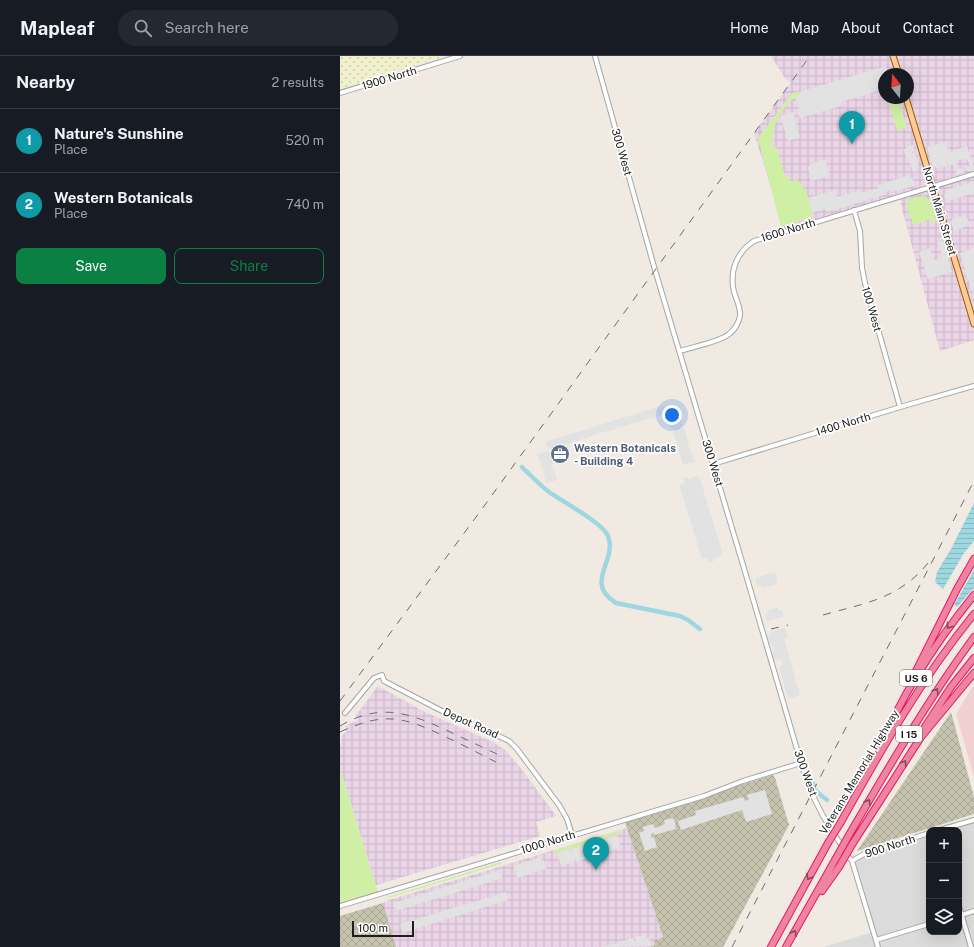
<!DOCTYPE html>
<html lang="en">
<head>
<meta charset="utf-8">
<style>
  :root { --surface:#171b24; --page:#242831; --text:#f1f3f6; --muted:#9ea1a6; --line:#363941; --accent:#0b8043 }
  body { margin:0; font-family:"Public Sans",sans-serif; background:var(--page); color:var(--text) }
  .controls { position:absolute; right:12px; bottom:12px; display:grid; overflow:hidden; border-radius:8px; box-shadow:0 4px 16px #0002 }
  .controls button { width:36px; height:36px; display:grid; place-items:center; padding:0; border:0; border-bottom:1px solid var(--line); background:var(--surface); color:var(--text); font:20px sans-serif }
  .compass { position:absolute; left:538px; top:12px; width:36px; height:36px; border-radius:50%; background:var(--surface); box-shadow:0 4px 16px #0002; rotate:343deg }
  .scale { position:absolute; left:12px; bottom:10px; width:62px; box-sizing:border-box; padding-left:4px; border:2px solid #1e1e1e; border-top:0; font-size:11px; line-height:14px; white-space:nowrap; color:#1e1e1e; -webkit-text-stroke:3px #fff; paint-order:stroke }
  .you { position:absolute; left:332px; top:359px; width:14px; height:14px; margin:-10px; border:3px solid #fff; border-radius:50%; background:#1a73e8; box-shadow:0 0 0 6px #1a73e833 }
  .badge { display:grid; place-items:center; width:26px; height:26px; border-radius:50%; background:var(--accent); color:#fff; font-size:13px; font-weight:700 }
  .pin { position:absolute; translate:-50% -33px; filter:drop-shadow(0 1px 2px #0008) }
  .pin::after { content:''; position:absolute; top:21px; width:14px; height:12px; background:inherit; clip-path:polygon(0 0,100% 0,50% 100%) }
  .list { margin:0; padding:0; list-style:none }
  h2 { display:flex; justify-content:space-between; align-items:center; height:52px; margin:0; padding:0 16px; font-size:17px }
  h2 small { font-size:13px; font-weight:400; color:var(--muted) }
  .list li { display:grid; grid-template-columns:26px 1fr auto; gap:12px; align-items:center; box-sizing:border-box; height:64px; padding:0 16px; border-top:1px solid var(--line) }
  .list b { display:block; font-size:15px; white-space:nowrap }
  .list p { margin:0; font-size:13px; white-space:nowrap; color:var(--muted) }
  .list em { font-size:13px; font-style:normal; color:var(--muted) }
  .actions { display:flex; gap:8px; padding:12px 16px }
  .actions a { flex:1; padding:9px 0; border:1px solid var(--accent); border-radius:8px; text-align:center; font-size:14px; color:var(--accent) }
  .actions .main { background:var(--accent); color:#fff }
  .icon { flex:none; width:22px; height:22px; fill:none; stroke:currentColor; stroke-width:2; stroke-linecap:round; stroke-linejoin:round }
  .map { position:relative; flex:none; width:634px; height:891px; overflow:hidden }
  header { display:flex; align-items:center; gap:24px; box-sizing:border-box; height:56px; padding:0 20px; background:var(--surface); border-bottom:1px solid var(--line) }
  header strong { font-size:19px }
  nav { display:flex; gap:22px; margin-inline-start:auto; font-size:14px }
  .search { width:280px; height:36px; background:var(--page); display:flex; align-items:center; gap:10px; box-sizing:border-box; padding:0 14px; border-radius:22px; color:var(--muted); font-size:15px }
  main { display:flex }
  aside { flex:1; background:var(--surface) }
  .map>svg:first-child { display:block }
  .residential { fill:#dcdbdb }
  .commercial { fill:#f2d0d2 }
  .industrial { fill:url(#industrial-grid); fill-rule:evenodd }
  .construction { fill:url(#construction-cross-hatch) }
  .farmland { fill:url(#farmland-dots) }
  .grass { fill:#ceefa4 }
  .parking { fill:#e2e2e2 }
  .water { fill:url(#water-rules) }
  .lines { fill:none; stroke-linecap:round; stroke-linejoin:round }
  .canal { stroke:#9fd7e1; stroke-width:4.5 }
  .minor-casing { stroke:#a5a5a5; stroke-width:6 }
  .major-casing { stroke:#985a00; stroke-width:7 }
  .highway-casing { stroke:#e9156e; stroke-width:8 }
  .minor { stroke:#fff; stroke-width:4 }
  .major { stroke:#ffcb99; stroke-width:5 }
  .highway { stroke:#ee84a0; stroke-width:6 }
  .rail { stroke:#6c6c6c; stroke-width:1; stroke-dasharray:8 8; stroke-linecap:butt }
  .highway-bridge-casing { stroke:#e9156e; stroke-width:8; stroke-linecap:butt }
  .highway-bridge { stroke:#ee84a0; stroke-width:6 }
  .oneway { stroke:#7c4c58 }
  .labels { text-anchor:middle; stroke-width:3.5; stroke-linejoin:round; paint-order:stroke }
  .shield { fill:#fff; stroke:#626262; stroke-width:1 }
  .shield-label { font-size:10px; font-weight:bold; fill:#1e1e1e }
  .street-label { font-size:11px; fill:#1e1e1e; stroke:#fff }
  .service-label { font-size:11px; font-weight:bold; fill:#4e5e75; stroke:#fff; text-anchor:start }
</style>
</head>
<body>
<header>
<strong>Mapleaf</strong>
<div class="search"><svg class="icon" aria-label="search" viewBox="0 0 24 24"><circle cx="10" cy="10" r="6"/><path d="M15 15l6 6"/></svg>Search here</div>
<nav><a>Home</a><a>Map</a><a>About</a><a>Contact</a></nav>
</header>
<main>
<aside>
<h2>Nearby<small>2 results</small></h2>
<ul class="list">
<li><span class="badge" style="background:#0f9aa8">1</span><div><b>Nature's Sunshine</b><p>Place</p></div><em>520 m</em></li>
<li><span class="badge" style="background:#0f9aa8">2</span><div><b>Western Botanicals</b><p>Place</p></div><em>740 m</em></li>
</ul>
<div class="actions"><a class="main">Save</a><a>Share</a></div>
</aside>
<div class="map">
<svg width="634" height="891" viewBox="0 0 634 891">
  <defs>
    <pattern id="industrial-grid" width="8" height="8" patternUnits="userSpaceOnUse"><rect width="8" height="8" fill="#ead4e7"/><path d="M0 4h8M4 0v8" fill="none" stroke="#c8b6c6"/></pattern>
    <pattern id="construction-cross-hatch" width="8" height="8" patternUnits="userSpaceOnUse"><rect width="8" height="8" fill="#c5c3ae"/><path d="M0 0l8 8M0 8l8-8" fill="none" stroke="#a9a795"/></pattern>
    <pattern id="farmland-dots" width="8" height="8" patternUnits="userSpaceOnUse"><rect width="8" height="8" fill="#f0f0cc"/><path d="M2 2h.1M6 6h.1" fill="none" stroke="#cdcdaf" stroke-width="1.8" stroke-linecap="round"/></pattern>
    <pattern id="water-rules" width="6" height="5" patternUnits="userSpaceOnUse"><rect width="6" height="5" fill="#9fd7e1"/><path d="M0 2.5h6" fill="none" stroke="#88b8c1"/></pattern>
  </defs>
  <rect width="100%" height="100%" fill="#f0eae3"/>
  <path class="residential" d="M634 765V891H484L533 876 512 805 589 780V876H619V774H606Z"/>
  <path class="commercial" d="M634 630V721L616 658 631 633Z"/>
  <path class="industrial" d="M431 0H634V284L600 295 561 149V138L444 173 414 77 451 27 444 21ZM544 18H568V42H544Z
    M38 630 85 656 153 686 165 694 180 711 216 760 196 766 200 780 36 829 0 712V693L2 679 7 675 5 670 18 664 16 659Z
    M287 772 323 882 314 885 315 889 309 891H56L43 847 49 844Z"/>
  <path class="construction" d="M611 656 634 741V758L517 795Z
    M433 719 435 722 449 769 383 891H309L315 889 314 885 323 881 285 766 288 762Z
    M43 847 56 891H0V860Z"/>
  <path class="farmland" d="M0 0H102L103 1 0 33Z"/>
  <path class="grass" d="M458 36H459L460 39C445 46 431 68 434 85L430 86 431 91 436 90 445 119 448 121 449 124 453 125 454 123C468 128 470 149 473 161L441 171 418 82 452 37Z
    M547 42H558L567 72 557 74Z
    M584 140 589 143 595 158 594 161 596 162 597 165 593 166 592 165 587 164 575 169 572 168V164L570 162 566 147C569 142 578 140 584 140Z
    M0 712 38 836 0 846Z
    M281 774 282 777 214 798 213 795 270 777 271 778 272 777 273 778H275V776Z
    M161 806V808L49 842 48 841Z"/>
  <path class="parking" d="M546 10 549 18H544V37H542L541 34 501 46V50L460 62 457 54 459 52 455 41 460 39 459 36Z
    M453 56 460 81 448 85 440 60Z
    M606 86 610 96 627 90 634 112H633V115H627L626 111 630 110 627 102 616 105 618 113 622 112 624 116 617 120 613 108 608 110 607 106V110L597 113 595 110 593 111 587 91Z
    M573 89 574 93 572 97 573 98 574 95 579 111 577 115 573 116 570 106 567 105 563 92 566 94V91Z
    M485 103 490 120 471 125 468 112 470 108Z
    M570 119 571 122H573L574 130 556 135 555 133 544 136V139L488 156 484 153 472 157 468 142 495 134 497 141 520 134 521 137 538 132V129Z
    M632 126 634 127V137L606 146 604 138 607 137 606 134Z
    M626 159 630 169 614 175 611 166 612 163Z
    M603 185 612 216 588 223 579 196 590 192 594 204 603 202 597 187Z
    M634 192V237H633L629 227 632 226 631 224 628 225 620 197Z
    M324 349 325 358 313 362 310 359 311 362 296 367 294 364 295 367 278 372 277 369 276 373 260 377 258 375V378L243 383 241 380V384L225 389 222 386 223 389 208 393 205 386Z
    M338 354 343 370 341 371 340 372H344L349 388 346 389 349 390 355 406 343 409 338 393 341 391H338L333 376 336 374 335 373 332 374 327 357Z
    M209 395 213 409 210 411 211 412H213L217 424 206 427 203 414 205 413 204 412H202L197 398Z
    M357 420 360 423 382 495 381 500 373 503 374 505 369 507 367 501 362 503 339 429 344 427 343 422 347 421 348 423Z
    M435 516 438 526H436L437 528 422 532 421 529 417 530 415 522Z
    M438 551 439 555 442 554 444 560 427 565 425 558 429 557 428 554Z
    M445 572 448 582 444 583 460 639 448 643 439 611 443 610 441 604 440 603 434 605 432 596 434 595 431 587H429L427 579 430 578 429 576Z
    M425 734 432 758 406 766 402 754 341 774 338 765 356 759 355 755 403 741 405 745 409 743 407 739Z
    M333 762 336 769 335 770 336 773 314 779V777L311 778V782L314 781 317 791 305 795 299 777 304 775 303 771 313 768 315 772 325 768 324 764Z
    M277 779 281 792 268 795 266 792 267 796 252 800 250 797V801L236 806 234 802V806L221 810 217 797 230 793 232 797V793L247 788 249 792 248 788 263 783 265 787 264 783Z
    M201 801 202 805 204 804 206 813 177 822 173 810Z
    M160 814 163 822 56 855 53 847Z
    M166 836 168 844 63 877 60 868Z
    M306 878 307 882 309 881 311 890 263 891 277 887 279 890 278 886 293 882 295 886 296 885 295 881Z"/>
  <path class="water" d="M634 447V485L624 497 603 533 595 526 597 516 611 493Z
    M634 514V532L617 551 614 549Z"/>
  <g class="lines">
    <path class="canal" d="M182 411C191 420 200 429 209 436 223 446 263 467 268 480 278 504 243 527 276 547L340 560 348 564 360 573
      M471 724 474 730
      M476 735 483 741
      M486 743 487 744"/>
    <g class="minor-casing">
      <path id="minor" d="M255 0 315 214 406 519 461 707 472 738 483 760 503 792
        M0 37 120 0
        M514 154 520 175 522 212 525 227 560 351
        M340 295C352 291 380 286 389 278 394 275 399 266 400 260 401 253 396 242 394 236 389 215 397 196 414 185L634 118
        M373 408 567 349 634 330
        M5 657 34 622 42 619 44 625 104 656 148 675 169 685 177 693 219 749 227 763 232 779
        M600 774 634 764
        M506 798 512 805 538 891
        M512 805 524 798 589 777
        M0 850 364 740 403 725 461 707
        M619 850 631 891
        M619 860 634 855
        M536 884 589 868"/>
    </g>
    <g class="major-casing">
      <path id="major" d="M553 0 559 18
        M566 42 634 268"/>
    </g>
    <g class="highway-casing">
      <path id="highway" d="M576 615 617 533 634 503
        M583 674 611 631 634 602
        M539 694C562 638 596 586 634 539
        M501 766C541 694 582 622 634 558
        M509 779C548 712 588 644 634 581
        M513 787 581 681 634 617
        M482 835 499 811
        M431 891 488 787
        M446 891 495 804"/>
    </g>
    <use href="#minor" class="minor"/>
    <use href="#major" class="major"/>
    <use href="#highway" class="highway"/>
    <path class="rail" d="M483 559C525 547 559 543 588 507
      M431 573 448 569
      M0 645 142 453 470 0
      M0 670C40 646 70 657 108 675 125 683 142 691 159 699
      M0 676C45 655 64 661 106 681 123 689 140 698 156 706
      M392 891 634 425"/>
    <g class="highway-bridge-casing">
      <path id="highway-bridge" d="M488 787 501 766
        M495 804 509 779
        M499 811 513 787"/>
    </g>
    <use href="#highway-bridge" class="highway-bridge"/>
  </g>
  <defs><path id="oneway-chevron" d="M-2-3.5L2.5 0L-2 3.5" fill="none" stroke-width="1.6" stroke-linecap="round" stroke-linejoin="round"/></defs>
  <g class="oneway">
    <use href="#oneway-chevron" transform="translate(609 570) rotate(128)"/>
    <use href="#oneway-chevron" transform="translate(596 635) rotate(-57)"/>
    <use href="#oneway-chevron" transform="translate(564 707) rotate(-58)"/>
    <use href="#oneway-chevron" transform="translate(528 746) rotate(-60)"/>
    <use href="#oneway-chevron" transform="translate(469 821) rotate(119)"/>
    <use href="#oneway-chevron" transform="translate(454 877) rotate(-60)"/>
  </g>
  <defs>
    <g id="office-disc" transform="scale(1)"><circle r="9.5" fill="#5c6f8a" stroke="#fff"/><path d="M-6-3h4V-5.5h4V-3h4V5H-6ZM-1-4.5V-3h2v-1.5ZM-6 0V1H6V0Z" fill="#fff"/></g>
  </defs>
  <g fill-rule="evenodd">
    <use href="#office-disc" x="220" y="398"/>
  </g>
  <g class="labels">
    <g class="shield">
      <rect x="560" y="614" width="32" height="16" rx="3"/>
      <rect x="556" y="670" width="26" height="16" rx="3"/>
    </g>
    <g class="shield-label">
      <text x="576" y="626">US 6</text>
      <text x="569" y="682">I 15</text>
    </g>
    <g class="street-label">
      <text transform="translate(49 22) rotate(-17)" y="4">1900 North</text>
      <text transform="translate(282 96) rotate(74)" y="4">300 West</text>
      <text transform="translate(600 155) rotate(73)" y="4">North Main Street</text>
      <text transform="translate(448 174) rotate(-17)" y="4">1600 North</text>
      <text transform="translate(532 253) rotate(74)" y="4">100 West</text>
      <text transform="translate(503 368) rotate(-17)" y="4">1400 North</text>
      <text transform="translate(373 407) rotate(73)" y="4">300 West</text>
      <text transform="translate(131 667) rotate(24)" y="4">Depot Road</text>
      <text transform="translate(519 716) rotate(-59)" y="4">Veterans Memorial Highway</text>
      <text transform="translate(466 717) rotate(70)" y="4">300 West</text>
      <text transform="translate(208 786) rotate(-17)" y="4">1000 North</text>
      <text transform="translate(550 790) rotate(-18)" y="4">900 North</text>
    </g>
    <g class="service-label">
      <text x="234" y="396">Western Botanicals<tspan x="234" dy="13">- Building 4</tspan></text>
    </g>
  </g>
</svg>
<div class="controls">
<button>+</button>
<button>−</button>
<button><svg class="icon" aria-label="layers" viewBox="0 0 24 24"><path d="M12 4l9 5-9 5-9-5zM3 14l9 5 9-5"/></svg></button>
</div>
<svg class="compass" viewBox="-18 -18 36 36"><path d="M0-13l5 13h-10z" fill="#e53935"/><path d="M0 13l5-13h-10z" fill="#9ea1a6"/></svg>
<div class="scale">100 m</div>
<div class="you"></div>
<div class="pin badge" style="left:512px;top:88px;background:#0f9aa8">1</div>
<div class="pin badge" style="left:256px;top:814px;background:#0f9aa8">2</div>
</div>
</main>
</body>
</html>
